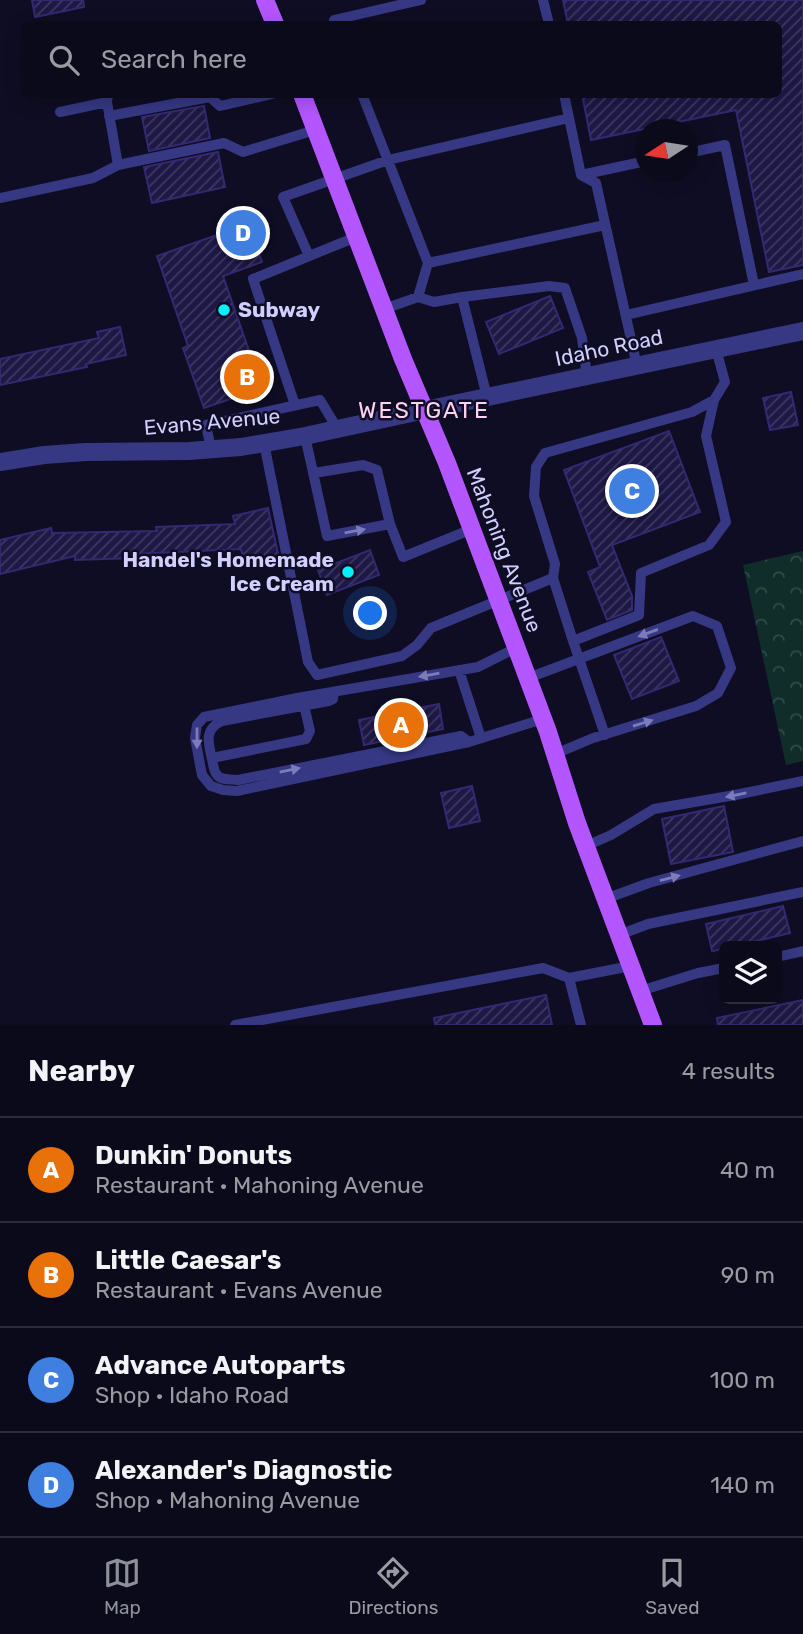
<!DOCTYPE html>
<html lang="en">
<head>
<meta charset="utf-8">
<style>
  :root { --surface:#0b0a1a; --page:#141323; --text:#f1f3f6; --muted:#9a9aa2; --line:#2b2b39; --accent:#8c9099 }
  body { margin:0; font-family:Rubik,sans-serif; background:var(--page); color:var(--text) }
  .controls { position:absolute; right:21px; bottom:21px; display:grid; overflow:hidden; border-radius:10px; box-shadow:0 4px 18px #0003 }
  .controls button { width:63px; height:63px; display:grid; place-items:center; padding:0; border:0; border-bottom:2px solid var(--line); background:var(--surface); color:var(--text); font:35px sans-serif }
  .compass { position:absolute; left:635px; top:119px; width:63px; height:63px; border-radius:50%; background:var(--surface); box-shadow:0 4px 18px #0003; rotate:258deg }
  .you { position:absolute; left:371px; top:614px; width:24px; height:24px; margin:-18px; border:5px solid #fff; border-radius:50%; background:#1a73e8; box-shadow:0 0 0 10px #1a73e833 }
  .badge { display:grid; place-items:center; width:46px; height:46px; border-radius:50%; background:var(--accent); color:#fff; font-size:23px; font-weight:700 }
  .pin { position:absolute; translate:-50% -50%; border:4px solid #fff; box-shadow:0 2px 7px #0006 }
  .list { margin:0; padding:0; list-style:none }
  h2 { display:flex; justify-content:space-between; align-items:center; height:91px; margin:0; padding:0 28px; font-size:30px }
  h2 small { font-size:23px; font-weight:400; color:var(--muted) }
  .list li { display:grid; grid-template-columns:46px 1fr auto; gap:21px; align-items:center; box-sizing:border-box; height:105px; padding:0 28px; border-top:2px solid var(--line) }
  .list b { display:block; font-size:26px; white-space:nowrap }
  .list p { margin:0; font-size:23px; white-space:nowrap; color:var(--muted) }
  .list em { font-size:23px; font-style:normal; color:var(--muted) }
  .icon { flex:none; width:38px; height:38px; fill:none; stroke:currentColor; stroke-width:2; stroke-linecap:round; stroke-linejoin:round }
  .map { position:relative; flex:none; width:803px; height:1025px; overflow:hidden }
  .search { position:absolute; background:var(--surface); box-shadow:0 4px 18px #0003; left:21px; right:21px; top:21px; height:77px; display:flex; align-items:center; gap:18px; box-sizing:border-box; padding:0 24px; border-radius:10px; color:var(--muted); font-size:26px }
  .sheet { height:511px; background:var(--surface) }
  nav { display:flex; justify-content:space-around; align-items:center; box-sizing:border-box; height:98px; border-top:2px solid var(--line); background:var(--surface); font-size:19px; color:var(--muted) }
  nav a { display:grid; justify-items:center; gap:4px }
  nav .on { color:var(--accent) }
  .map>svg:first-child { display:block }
  .forest { fill:url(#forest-crowns) }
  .building { fill:url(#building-hatch); stroke:#332972; stroke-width:2 }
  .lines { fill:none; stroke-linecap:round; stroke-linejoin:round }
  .service { stroke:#363884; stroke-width:10 }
  .minor { stroke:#363884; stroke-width:18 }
  .tertiary { stroke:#363884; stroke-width:18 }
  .primary { stroke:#b456ff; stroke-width:18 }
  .oneway { fill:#7c7cbb }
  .poi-dot { fill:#00f2fa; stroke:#0f0d23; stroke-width:2.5 }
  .labels { text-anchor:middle; stroke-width:5; stroke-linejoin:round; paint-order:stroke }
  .poi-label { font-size:21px; font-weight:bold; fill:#d1cfff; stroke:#0f0d23; text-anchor:start }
  .street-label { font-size:21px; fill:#d1cfff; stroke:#0f0d23 }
  .neighbourhood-label { font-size:23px; letter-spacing:2px; fill:#ffd1f1; stroke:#0f0d23 }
</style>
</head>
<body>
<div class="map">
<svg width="803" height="1025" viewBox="0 0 803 1025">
  <defs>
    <pattern id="forest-crowns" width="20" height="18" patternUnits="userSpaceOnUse" patternTransform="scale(1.75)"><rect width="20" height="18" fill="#102d2a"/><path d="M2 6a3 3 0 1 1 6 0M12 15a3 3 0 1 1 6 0" fill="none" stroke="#324a4a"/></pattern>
    <pattern id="building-hatch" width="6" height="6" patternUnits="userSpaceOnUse" patternTransform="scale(1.75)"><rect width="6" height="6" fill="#1e1845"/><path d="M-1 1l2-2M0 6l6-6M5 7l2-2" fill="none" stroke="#3e3961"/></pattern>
  </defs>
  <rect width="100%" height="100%" fill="#0f0d23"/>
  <path class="forest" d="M803 551V761L786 765 743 565Z"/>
  <path class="building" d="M32 0H83L84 7 35 17Z
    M563 0H803V265L769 272 736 110 591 140 582 94H779V24H568Z
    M204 106 210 138 149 151 142 117Z
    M218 152 225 187 152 203 144 167Z
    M248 224 262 262 223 276 262 388 204 408 183 348 188 346 157 256Z
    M550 296 563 328 499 354 486 322Z
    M120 327 126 355 86 364 87 367 0 385V359L99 338 97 332Z
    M791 392 798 425 770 430 763 398Z
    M669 431 700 512 612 545 632 596V610L607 620 588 572 600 567 564 470Z
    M268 508 279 558 245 566 241 549 134 554V558L75 560V556L0 574V540L51 528 52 533 157 531 156 527 235 524 233 516Z
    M370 550 379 575 327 595 318 570Z
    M661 637 679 681 632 699 614 655Z
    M439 704 443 729 364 745 359 720Z
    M472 786 480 821 449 828 441 793Z
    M724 806 733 852 671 864 662 819Z
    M783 906 790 933 735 946H724V949L712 951 706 924Z
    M546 995 552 1025H435L434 1018Z
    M803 1000V1025H718L717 1018Z"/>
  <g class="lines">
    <path class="service" d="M543 0 549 24
      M336 24 334 20 421 0
      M108 94 107 102 118 165 224 143 243 152 315 130
      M362 94 428 263 605 225
      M564 94 581 175 596 183 637 366
      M60 112 107 102
      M109 116 210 97 220 106 272 94
      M688 153 725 145 754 285
      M581 175 646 161
      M0 198 93 178 118 165
      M309 256 283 197 388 160 569 118
      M418 297 428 263
      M462 297 549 286 565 288 582 338 587 376
      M384 309 418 297 434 302 462 297 487 397
      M626 315 803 274
      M714 400 706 436 726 522 709 545 641 573 639 615 573 641 553 578 555 564 534 496 536 467 545 453 692 412 714 400 725 382 716 349
      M295 405 253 279 356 237
      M305 436 327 536 390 524 377 470 363 465 314 473
      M264 443 308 662 317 675 402 656 417 645 431 628 553 578
      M211 449 206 425 320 400 337 428
      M390 524 403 557 472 529
      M573 641 605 735
      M516 648 478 667 297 698 204 717 197 725 195 738 202 775 211 786 223 790 237 791 469 742 543 719
      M459 670 481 738
      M528 678 693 616 717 626 731 668 718 693 696 706 593 738 555 754
      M334 692 333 699 329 701 222 721C204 729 208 742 212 759 213 764 214 772 217 775 222 781 232 779 238 780L461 736 469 742
      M212 758 306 739 310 731 304 705
      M586 846 611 835 654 809 735 795 803 781
      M605 899 649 883 803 841
      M619 935 648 924 803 892
      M777 957 803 951
      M569 978 581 1025
      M640 991 698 973 724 968
      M235 1025 543 968 569 978 631 966"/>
    <path class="minor" d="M0 462 44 455 86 452 189 451 241 447 305 436 425 410"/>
    <path class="tertiary" d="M425 410 803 331"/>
    <path class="primary" d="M265 0 275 24
      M302 94 403 359 447 463 548 732 577 823 653 1025"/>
  </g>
  <defs><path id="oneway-solid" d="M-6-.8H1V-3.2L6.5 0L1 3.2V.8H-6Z" transform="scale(1.75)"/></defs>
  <g class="oneway">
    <use href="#oneway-solid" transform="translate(355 531) rotate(-10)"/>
    <use href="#oneway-solid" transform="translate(648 633) rotate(160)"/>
    <use href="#oneway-solid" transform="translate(429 675) rotate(170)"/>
    <use href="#oneway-solid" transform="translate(643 723) rotate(-17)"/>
    <use href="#oneway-solid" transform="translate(197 738) rotate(90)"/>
    <use href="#oneway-solid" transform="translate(290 770) rotate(-11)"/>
    <use href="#oneway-solid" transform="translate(736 795) rotate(169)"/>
    <use href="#oneway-solid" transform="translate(670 878) rotate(-15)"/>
  </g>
  <g class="poi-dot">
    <circle cx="224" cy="310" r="7"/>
    <circle cx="348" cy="572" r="7"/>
  </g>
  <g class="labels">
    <g class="poi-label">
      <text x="238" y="317">Subway</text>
      <text x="334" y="567" text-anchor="end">Handel's Homemade<tspan x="334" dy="24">Ice Cream</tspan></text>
    </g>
    <g class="street-label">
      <text transform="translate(609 348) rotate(-12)" y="7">Idaho Road</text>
      <text transform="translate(212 422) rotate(-5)" y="7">Evans Avenue</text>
      <text transform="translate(504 550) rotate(69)" y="7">Mahoning Avenue</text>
    </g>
    <g class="neighbourhood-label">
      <text x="424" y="418">WESTGATE</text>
    </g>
  </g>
</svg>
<div class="controls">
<button><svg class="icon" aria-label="layers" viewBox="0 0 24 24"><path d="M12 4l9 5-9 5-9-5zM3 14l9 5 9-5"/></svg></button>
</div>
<svg class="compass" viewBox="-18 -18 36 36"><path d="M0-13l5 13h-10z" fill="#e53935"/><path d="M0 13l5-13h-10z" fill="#9a9aa2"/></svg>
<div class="you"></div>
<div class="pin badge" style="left:401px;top:725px;background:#e8710a">A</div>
<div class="pin badge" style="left:247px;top:377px;background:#e8710a">B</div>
<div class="pin badge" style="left:632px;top:491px;background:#3f7fe0">C</div>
<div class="pin badge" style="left:243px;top:233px;background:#3f7fe0">D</div>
<div class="search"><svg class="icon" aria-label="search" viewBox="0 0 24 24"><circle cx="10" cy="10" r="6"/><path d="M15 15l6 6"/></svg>Search here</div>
</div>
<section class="sheet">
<h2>Nearby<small>4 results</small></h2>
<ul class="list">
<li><span class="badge" style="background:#e8710a">A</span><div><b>Dunkin' Donuts</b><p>Restaurant · Mahoning Avenue</p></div><em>40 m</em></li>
<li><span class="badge" style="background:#e8710a">B</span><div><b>Little Caesar's</b><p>Restaurant · Evans Avenue</p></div><em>90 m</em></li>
<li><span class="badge" style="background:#3f7fe0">C</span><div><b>Advance Autoparts</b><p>Shop · Idaho Road</p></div><em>100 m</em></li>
<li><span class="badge" style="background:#3f7fe0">D</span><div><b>Alexander's Diagnostic</b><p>Shop · Mahoning Avenue</p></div><em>140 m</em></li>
</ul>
</section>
<nav>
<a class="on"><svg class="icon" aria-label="map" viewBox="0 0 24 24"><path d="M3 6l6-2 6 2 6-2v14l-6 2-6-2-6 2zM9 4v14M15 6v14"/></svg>Map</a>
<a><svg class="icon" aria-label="directions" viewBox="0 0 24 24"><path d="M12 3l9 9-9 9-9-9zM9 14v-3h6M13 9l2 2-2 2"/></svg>Directions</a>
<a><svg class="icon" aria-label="saved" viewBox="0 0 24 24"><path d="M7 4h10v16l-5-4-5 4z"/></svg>Saved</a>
</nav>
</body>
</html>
